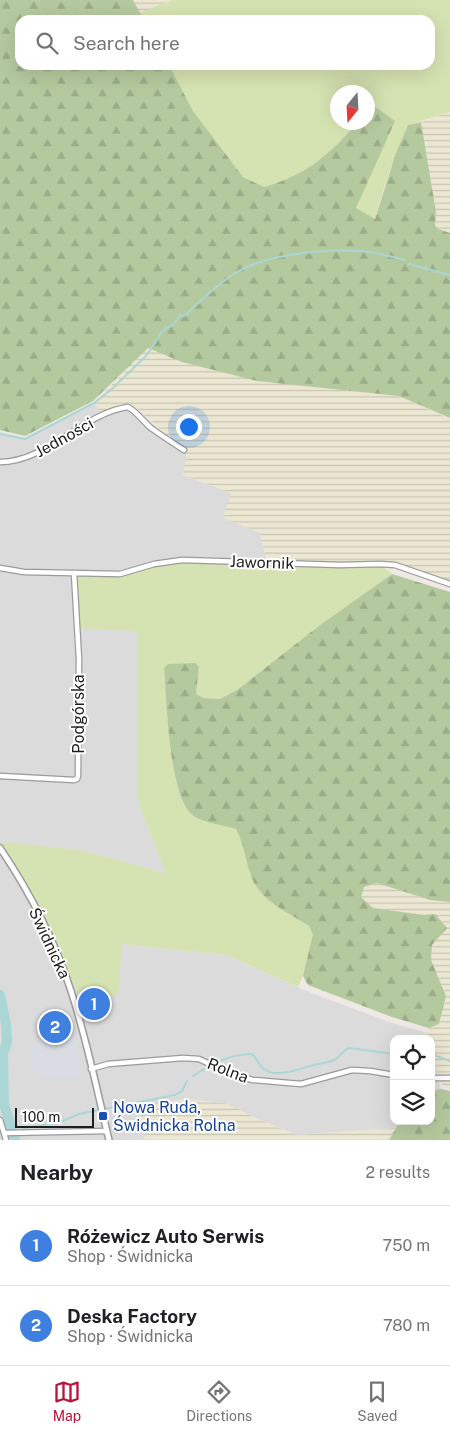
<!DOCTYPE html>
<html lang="en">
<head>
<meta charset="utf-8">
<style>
  :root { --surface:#fff; --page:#f2f2f2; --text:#202124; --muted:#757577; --line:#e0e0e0; --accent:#b6163c }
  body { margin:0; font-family:"Public Sans",sans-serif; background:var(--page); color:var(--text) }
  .controls { position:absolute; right:15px; bottom:15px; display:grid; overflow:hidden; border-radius:10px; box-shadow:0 5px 20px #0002 }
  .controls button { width:45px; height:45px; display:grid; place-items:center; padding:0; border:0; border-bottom:1px solid var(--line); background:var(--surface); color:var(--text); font:25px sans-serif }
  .compass { position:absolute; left:330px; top:85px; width:45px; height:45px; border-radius:50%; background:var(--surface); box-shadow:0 5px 20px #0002; rotate:198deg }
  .scale { position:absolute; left:15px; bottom:12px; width:79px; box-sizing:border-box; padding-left:5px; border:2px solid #1e1e1e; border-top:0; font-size:14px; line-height:18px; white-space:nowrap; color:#1e1e1e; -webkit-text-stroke:4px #fff; paint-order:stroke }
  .you { position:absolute; left:188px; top:426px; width:18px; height:18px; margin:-12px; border:4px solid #fff; border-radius:50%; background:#1a73e8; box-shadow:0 0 0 8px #1a73e833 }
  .badge { display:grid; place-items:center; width:32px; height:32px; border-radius:50%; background:var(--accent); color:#fff; font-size:16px; font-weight:700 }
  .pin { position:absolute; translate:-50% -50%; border:2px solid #fff; box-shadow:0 1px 5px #0006 }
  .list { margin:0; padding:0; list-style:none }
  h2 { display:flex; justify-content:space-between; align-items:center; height:65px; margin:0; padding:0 20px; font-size:21px }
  h2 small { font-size:16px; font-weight:400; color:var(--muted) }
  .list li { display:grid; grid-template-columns:32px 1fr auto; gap:15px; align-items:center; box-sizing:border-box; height:80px; padding:0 20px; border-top:1px solid var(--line) }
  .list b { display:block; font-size:19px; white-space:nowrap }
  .list p { margin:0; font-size:16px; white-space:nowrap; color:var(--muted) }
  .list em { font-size:16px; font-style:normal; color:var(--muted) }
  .icon { flex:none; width:28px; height:28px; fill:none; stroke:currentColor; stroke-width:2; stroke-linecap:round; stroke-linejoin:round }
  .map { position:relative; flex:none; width:450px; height:1140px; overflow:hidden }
  .search { position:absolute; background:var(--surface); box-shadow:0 5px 20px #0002; left:15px; right:15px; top:15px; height:55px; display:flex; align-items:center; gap:12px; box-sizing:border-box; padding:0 18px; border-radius:15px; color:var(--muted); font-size:19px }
  .sheet { height:225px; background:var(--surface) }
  nav { display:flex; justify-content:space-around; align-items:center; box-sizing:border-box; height:70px; border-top:1px solid var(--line); background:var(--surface); font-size:14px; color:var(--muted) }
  nav a { display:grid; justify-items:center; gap:2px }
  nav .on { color:var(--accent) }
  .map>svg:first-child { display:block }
  .residential { fill:#dcdbdb }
  .farmland { fill:url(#farmland-rules) }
  .grass { fill:#d5e2b1 }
  .forest { fill:url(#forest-firs) }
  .plaza { fill:#dadce3 }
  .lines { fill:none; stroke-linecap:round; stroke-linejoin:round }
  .stream { stroke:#aad7d6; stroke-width:2 }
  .river { stroke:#aad7d6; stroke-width:10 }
  .minor-casing { stroke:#9b9b9b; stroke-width:7 }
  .tertiary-casing { stroke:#9b9b9b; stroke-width:8 }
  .minor { stroke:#fff; stroke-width:4.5 }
  .tertiary { stroke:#fff; stroke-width:5 }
  .transit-dot { fill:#1a4fb4; stroke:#fff; stroke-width:2 }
  .labels { text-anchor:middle; stroke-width:4; stroke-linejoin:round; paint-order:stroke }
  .street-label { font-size:16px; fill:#1e1e1e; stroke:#fff }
  .transit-label { font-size:16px; fill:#164399; stroke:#fff; text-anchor:start }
</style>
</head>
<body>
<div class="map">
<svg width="450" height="1140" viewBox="0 0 450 1140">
  <defs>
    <pattern id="farmland-rules" width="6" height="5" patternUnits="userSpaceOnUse" patternTransform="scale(1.25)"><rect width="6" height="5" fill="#ebe7d2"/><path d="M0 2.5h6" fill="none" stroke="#c9c6b4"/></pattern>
    <pattern id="forest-firs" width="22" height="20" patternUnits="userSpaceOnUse" patternTransform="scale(1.25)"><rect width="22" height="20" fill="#b5c99e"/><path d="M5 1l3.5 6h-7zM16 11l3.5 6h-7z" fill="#9bac88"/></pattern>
  </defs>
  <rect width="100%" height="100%" fill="#eee9e5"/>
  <path class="residential" d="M94 402 104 415 129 403 187 454 183 475 231 493 260 533 267 563 235 562 74 573 138 630V802L166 873 80 850 1 843 43 916 77 991 122 944 226 955 306 991 389 1022 427 1033 429 1039H394V1121H400L396 1128 297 1135 258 1119 225 1103 185 1099 138 1106 145 1140H0V432L26 438Z
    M431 1049 441 1089 431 1091Z"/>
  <path class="farmland" d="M133 0H172L140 13Z
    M450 112V233L438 229 435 225 436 212 421 122Z
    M148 347 182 362 262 381 399 396 450 419V584L395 565 267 563 260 533 223 518 231 493 183 475 187 452 130 403 104 415 94 403Z
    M377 883 430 900 450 902V1089L440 1083 431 1049V1039H429L427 1033 429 1028 439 1024 446 996 431 960 435 914 424 915 373 908 361 897 364 887Z
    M185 1099 225 1103 258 1119 297 1135 396 1128 389 1140H145L138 1106Z"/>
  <path class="grass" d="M172 0H450V112L408 125C395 156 383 187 375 219L356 208 364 188 374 106 368 112V92H338V122L357 123C327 157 308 174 264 187L243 177 193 111 169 65H430V20H144L140 13Z
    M165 561 380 564 392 574 320 625 237 690 220 699 204 698 196 694 199 667 164 668C167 700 168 799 195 817 203 822 226 826 236 829L243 842 250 875 281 909 309 926 313 934 303 976 298 987 226 955 122 944 118 996 77 991 43 916 1 842 80 850 166 873 138 802V631L77 628 74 573 120 574Z"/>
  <path class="forest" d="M0 0H133L144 20H20V65H169L193 111 243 177 264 187C306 175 328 156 357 123L368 122V112L374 106 395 121 356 208 375 219 396 153 408 125 421 122 436 212 435 225 438 229 450 233V418L399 396 257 381 182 362 148 348 93 401 25 436 0 430Z
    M392 574 450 592V902L430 900 377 883 364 887 361 897 373 908 424 915 435 914 447 928 432 945 431 960 446 996 439 1024 429 1028 392 1017 308 985 303 976 313 934 309 926C287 912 258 900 250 873 245 857 244 844 236 829 225 826 203 822 195 817 168 800 167 700 164 668L168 664 195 663 199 667 196 694 204 698 220 699 237 690 320 625Z
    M441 1089 450 1091V1140H389L400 1121H431V1091Z"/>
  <path class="plaza" d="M75 1025 76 1035 75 1036 83 1076 52 1078 44 1077 38 1074 33 1068 29 1054 32 1046 38 1044 41 1041 39 1033 64 1032V1028H70V1026Z"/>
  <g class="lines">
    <path class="stream" d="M409 264 450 275
      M0 434 25 439 94 403 112 389 147 355 159 336 165 329 174 324 180 315 184 316C200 302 216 285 234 274 264 254 324 249 360 251 375 252 390 256 404 260
      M431 1054 450 1061
      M193 1076C211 1064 230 1054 252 1054 257 1058 259 1066 264 1069 277 1079 301 1068 314 1065 321 1063 328 1063 334 1060 340 1057 343 1050 349 1048L394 1054
      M60 1122 79 1114 175 1095 182 1091 187 1081
      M11 1125 24 1128 57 1123"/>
    <path class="river" d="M0 995 6 1024 7 1042 3 1054 4 1104 15 1140"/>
    <g class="minor-casing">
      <path id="minor" d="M0 462C47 462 83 413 128 407 137 412 143 421 151 428 162 436 173 443 184 450
        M0 568 24 572 120 574 154 564 182 560 340 565 380 564 395 565 450 584
        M0 776 74 780 77 779 78 776 79 659 74 573
        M91 1069 108 1064 183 1058 199 1059 233 1075 253 1080 301 1084 352 1070 370 1071 394 1075
        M431 1078H450
        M0 1120 6 1140
        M4 1133 107 1131"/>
    </g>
    <g class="tertiary-casing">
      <path id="tertiary" d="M0 848C29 891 55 941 71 991 87 1040 97 1091 109 1140"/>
    </g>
    <use href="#minor" class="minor"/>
    <use href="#tertiary" class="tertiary"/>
  </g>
  <rect class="transit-dot" x="98" y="1111" width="10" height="10" rx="2.5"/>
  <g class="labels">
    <g class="street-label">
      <text transform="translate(64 437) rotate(-29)" y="6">Jedności</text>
      <text transform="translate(262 562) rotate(2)" y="6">Jawornik</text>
      <text transform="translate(78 714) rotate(-90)" y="6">Podgórska</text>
      <text transform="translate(50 943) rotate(65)" y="6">Świdnicka</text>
      <text transform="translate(228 1070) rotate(21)" y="6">Rolna</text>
    </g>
    <g class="transit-label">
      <text x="113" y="1113">Nowa Ruda,<tspan x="113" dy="18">Świdnicka Rolna</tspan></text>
    </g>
  </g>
</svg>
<div class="controls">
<button><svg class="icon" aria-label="locate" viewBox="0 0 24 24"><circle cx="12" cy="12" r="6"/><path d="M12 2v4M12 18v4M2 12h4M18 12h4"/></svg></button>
<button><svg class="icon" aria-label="layers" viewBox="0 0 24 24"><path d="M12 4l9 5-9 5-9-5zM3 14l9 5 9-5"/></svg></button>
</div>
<svg class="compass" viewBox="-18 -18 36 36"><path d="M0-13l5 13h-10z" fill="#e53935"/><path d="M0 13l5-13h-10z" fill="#757577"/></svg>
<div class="scale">100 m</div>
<div class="you"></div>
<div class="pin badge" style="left:94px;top:1004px;background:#3f7fe0">1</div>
<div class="pin badge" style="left:55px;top:1027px;background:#3f7fe0">2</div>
<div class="search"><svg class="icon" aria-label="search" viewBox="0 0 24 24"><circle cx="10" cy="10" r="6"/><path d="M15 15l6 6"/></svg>Search here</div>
</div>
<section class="sheet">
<h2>Nearby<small>2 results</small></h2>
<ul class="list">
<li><span class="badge" style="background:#3f7fe0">1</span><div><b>Różewicz Auto Serwis</b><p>Shop · Świdnicka</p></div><em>750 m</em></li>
<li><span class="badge" style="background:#3f7fe0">2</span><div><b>Deska Factory</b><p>Shop · Świdnicka</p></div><em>780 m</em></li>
</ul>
</section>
<nav>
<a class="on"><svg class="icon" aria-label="map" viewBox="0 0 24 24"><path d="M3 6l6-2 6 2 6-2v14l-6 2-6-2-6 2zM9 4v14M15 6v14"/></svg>Map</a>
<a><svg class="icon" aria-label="directions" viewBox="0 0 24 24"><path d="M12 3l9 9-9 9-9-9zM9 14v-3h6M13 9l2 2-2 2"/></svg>Directions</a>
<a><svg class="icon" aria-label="saved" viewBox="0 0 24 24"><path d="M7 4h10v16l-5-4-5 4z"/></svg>Saved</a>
</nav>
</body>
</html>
